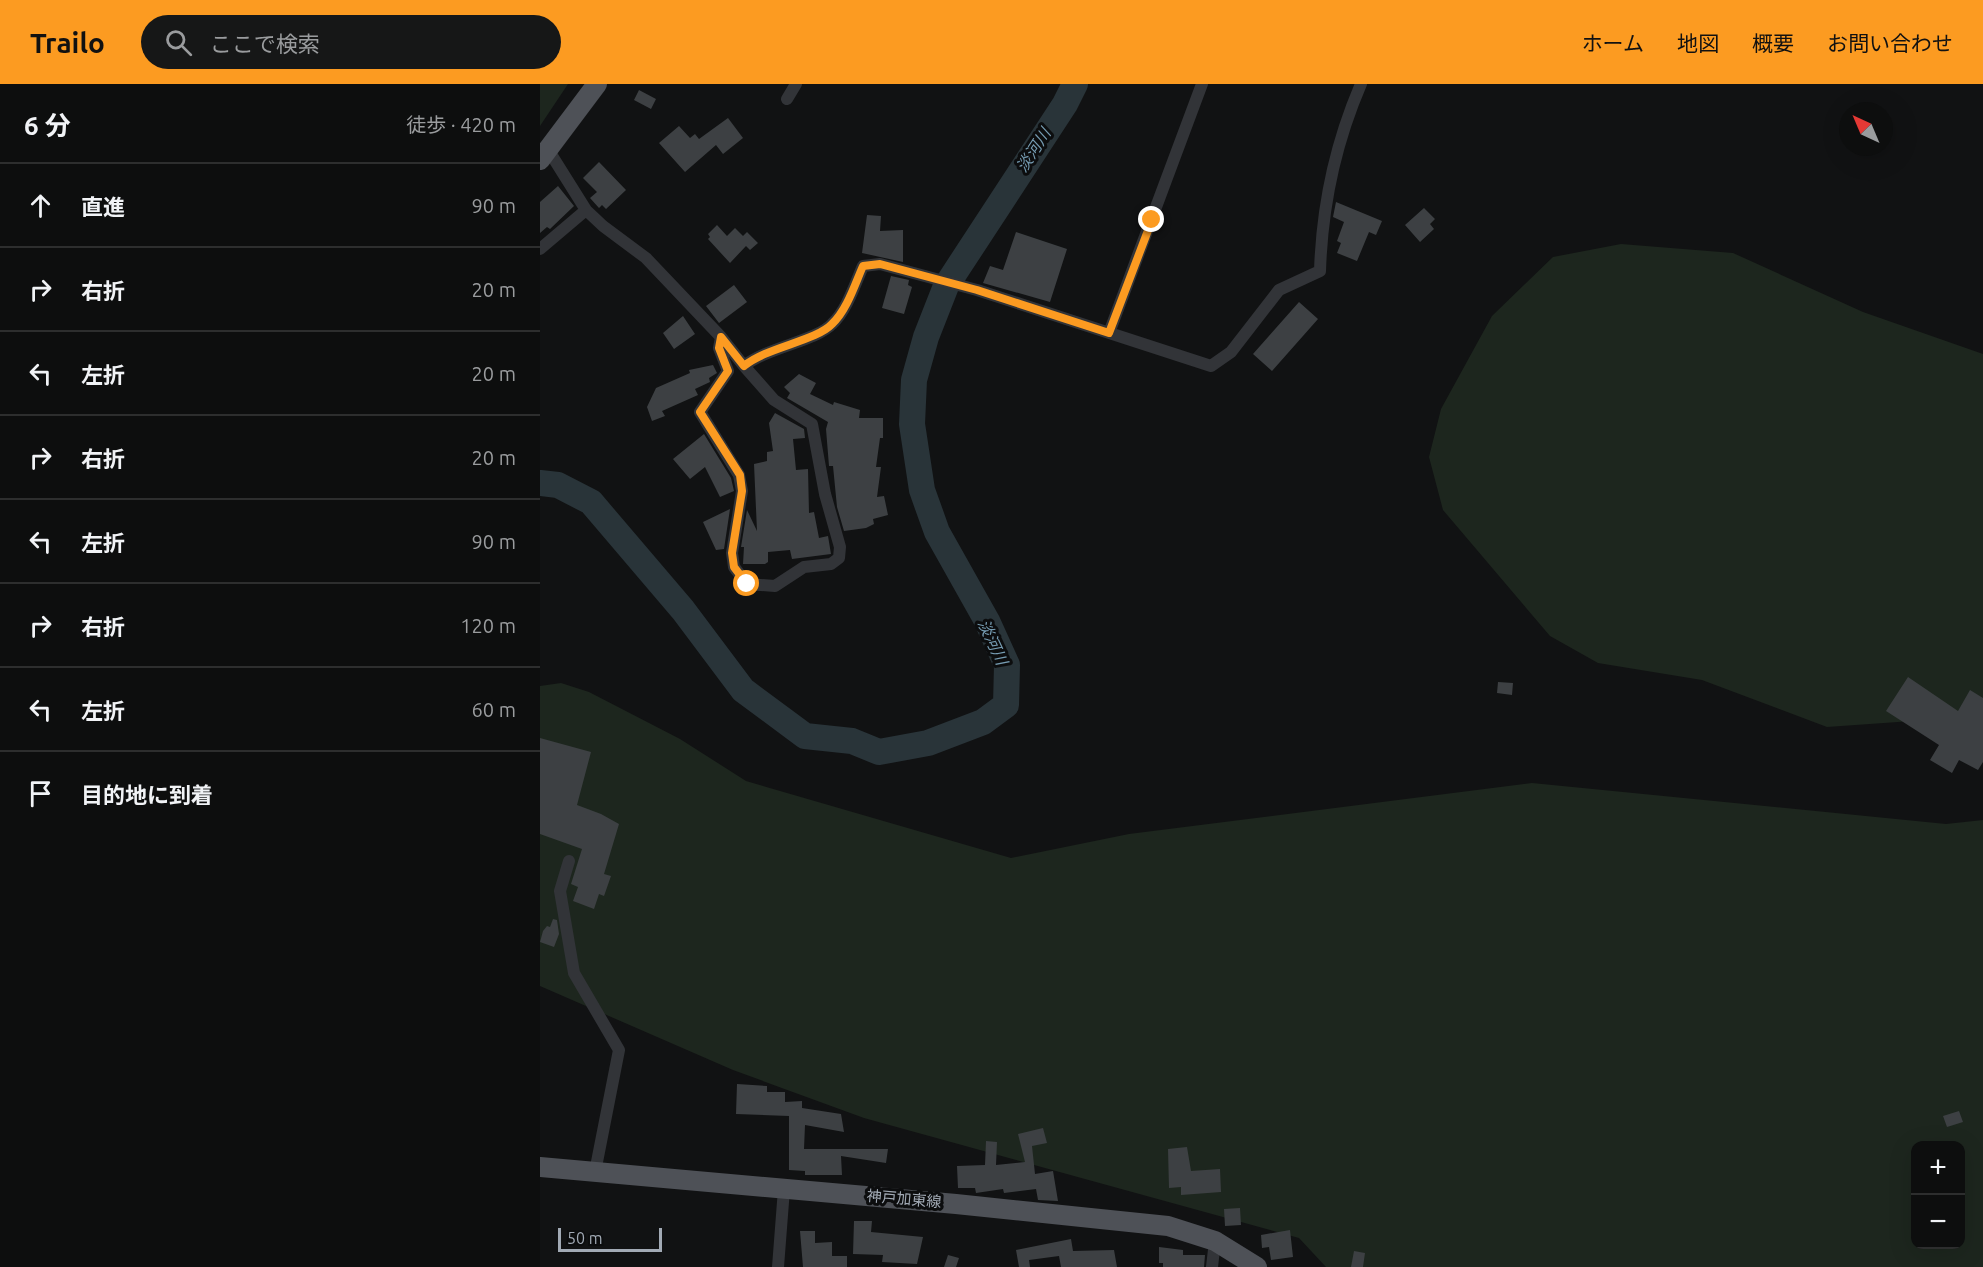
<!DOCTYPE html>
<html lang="ja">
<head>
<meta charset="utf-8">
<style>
  :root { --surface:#0d0e0e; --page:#161717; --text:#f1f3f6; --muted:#9a9c9e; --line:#2d2e2e; --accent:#fc9b21 }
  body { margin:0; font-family:Ubuntu,"Noto Sans JP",sans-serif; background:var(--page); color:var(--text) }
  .controls { position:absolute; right:18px; bottom:18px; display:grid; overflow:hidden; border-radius:12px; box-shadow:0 6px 24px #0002 }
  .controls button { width:54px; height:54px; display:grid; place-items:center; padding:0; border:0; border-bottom:2px solid var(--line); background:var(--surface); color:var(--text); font:30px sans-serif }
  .compass { position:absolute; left:1299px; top:18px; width:54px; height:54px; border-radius:50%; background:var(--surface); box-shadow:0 6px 24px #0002; rotate:316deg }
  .scale { position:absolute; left:18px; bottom:15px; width:104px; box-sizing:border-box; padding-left:6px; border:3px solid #a2aab5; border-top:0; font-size:16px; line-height:21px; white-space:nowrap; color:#a2aab5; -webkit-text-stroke:4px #0c0d0e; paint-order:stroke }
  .stop { position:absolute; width:18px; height:18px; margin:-14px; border:4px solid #fc9b21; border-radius:50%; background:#fff }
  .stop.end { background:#fc9b21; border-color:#fff; box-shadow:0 2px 6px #0008 }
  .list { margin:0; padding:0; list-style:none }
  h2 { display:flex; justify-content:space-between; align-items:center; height:78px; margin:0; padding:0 24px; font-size:26px }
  h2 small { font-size:20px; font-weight:400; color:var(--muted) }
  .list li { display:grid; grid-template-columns:39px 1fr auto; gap:18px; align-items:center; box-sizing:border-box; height:84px; padding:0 24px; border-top:2px solid var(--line) }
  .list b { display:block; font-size:22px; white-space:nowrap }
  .list em { font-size:20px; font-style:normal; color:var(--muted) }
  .icon { flex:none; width:33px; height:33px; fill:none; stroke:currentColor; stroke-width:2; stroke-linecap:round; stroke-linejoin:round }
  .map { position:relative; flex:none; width:1443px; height:1183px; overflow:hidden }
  header { display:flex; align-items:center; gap:36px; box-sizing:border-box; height:84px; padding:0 30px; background:var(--accent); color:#111 }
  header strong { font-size:28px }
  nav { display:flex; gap:33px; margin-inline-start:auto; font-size:21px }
  .search { width:420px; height:54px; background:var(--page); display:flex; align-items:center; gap:15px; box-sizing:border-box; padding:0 21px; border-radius:33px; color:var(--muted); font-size:22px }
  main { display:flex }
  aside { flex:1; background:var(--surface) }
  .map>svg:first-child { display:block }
  .green { fill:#1d261e; fill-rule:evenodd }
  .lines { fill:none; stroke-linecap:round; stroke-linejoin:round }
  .river { stroke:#293439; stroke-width:26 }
  .building { fill:#3d4043 }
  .street { stroke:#323438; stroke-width:12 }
  .primary { stroke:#4e5157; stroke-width:20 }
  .route { stroke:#fc9b21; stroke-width:8 }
  .labels { text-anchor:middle; stroke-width:6; stroke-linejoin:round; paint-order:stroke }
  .street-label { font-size:15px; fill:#a2aab5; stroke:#0c0d0e }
  .water-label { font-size:16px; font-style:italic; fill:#769cb2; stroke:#0c0d0e }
</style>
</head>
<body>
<header>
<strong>Trailo</strong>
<div class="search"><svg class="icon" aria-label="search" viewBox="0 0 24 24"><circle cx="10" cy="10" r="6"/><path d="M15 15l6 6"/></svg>ここで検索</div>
<nav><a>ホーム</a><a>地図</a><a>概要</a><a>お問い合わせ</a></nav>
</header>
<main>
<aside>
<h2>6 分<small>徒歩 · 420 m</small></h2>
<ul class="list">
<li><svg class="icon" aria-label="ahead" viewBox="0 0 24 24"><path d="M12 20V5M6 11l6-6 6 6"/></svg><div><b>直進</b></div><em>90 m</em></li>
<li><svg class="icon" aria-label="right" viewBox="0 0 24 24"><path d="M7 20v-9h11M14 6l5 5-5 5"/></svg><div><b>右折</b></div><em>20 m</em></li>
<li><svg class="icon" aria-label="left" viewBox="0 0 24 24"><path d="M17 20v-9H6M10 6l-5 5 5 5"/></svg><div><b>左折</b></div><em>20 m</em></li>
<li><svg class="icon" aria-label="right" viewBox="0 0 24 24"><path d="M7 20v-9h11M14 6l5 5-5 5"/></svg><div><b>右折</b></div><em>20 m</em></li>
<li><svg class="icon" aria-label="left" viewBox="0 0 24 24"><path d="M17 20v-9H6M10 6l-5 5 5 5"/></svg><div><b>左折</b></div><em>90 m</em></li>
<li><svg class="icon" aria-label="right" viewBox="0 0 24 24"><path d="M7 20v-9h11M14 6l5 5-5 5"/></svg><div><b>右折</b></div><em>120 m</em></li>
<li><svg class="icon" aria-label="left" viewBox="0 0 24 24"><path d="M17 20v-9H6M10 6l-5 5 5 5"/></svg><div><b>左折</b></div><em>60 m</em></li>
<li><svg class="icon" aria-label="arrive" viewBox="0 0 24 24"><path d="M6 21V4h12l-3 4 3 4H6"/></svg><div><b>目的地に到着</b></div></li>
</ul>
</aside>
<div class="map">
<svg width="1443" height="1183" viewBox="0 0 1443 1183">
  <rect width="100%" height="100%" fill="#111213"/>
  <path class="green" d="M0 0H28L0 42Z
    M1081 160 1193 169 1323 228 1443 270V632L1287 643 1162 596 1058 579 1010 552 903 426 889 373 901 325 952 232 1013 173Z
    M21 599 49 608 140 655 206 697 471 774 589 750 992 699 1406 740 1443 736V1183H786L759 1154 324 1034 193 986 0 902V602ZM1376 1062H1420V1160H1376Z"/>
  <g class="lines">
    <path class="river" d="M0 399 18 401 51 418 143 526 203 606 265 652 312 657 339 668 388 659 443 638 466 621 467 581 447 537 397 448 382 406 372 340 374 296 386 253 406 202 525 20 535 0"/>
  </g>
  <path class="building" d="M99 6 116 15 111 25 94 16Z
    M188 34 203 54 183 70 176 61 145 88 119 59 139 42 150 54 155 50 159 55Z
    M59 78 86 106 66 125 62 121 59 124 50 114 57 108 43 94Z
    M18 102 34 122 10 145 7 143 0 149V118Z
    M796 118 842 137 836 151 829 148 817 177 797 169 801 159 797 157 804 138 793 133Z
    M884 124 895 135 890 140 894 145 880 158 865 141Z
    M327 131 341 132 340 147 363 146V178L322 169Z
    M177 141 187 152 195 144 203 152 207 148 218 159 210 166 206 162 190 179 168 155 170 153 168 150Z
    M476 148 527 165 510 218 443 199 450 182 463 186Z
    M351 192 369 196 368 201 372 203 364 230 342 224Z
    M194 201 207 218 179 239 166 222Z
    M759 218 778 235 732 287 713 270Z
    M143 232 155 250 134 265 123 249Z
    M173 281 177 289 169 294 170 298 155 305 158 311 122 327 125 332 112 337 107 323 116 304 150 289 149 286Z
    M259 290 276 299 270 310 293 321 294 318 320 326 319 334H343V354H340L336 383H341L337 413 344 412 348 431 333 435 334 440 326 444 304 447 297 423 293 382H289L286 345 288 338 247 314 250 309 244 303Z
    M235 329 264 345 265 354 253 355 256 386 268 385 269 429 274 428 279 454 288 452 291 470 252 475 250 466 228 468V478L225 480H203L204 463H201L207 426 217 447 214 380 227 377V368L233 367 229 339Z
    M164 350 191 394 194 407 180 413 165 383 150 395 133 375Z
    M190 425 184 465 176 466 163 438Z
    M1368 593 1418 627 1430 606 1443 614V678L1438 686 1419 676 1412 689 1390 676 1399 661 1346 627Z
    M958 598 973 599 972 611 957 609Z
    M0 654 51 668 37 721 61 730 79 740 64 790 71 792 64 812 59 810 54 825 33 817 38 803 31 800 42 765 0 750Z
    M13 835 17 836 19 850 14 863 0 858 3 847 7 842 10 843Z
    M197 1000 227 1002V1008H245V1018L262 1017V1024L301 1030 304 1048 265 1041 264 1065H348L346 1079 301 1072 302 1091H265V1087L249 1086V1032L196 1030Z
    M1419 1027 1423 1038 1407 1043 1403 1032Z
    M503 1044 507 1059 492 1062 495 1090 513 1087 518 1117 498 1116 496 1105 464 1109 463 1105 436 1109 435 1104H418L417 1082 445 1081 446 1057 457 1058 456 1081 485 1078 478 1050Z
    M647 1063 651 1087 680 1085 681 1108 641 1111V1103L629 1104 628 1065Z
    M700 1124 701 1141 685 1142 684 1125Z
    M314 1137H332L331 1148 383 1153 377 1180 342 1178 343 1171 313 1170Z
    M750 1146 753 1173 731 1176 729 1163 722 1164 721 1151Z
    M260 1147H275V1159L292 1158V1172H307V1183H263Z
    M531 1155 533 1167 574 1166 577 1183H521L519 1172 489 1176 490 1183H479L476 1166Z
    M619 1163 643 1166V1171H665L664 1183H623V1179H619Z
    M814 1167 825 1169 823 1183H811Z
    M408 1171 419 1174 416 1183H404Z"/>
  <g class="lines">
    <path class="street" d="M247 15 256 0
      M9 67 46 126 63 142 106 174 181 253 204 282C228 263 276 257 292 240 307 226 315 200 323 182L340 180 437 206 671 282 691 268 739 206 780 187C782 123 796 58 821 0
      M0 165 46 126
      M569 249 662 0
      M181 253 179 264 188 287 160 328 199 391 202 407 192 469 194 483 207 500 235 502 264 483 291 480 299 474 300 463 285 410 272 340 234 316 204 282
      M29 777 20 807 34 889 79 966 55 1088
      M238 1183 244 1105
      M672 1183 675 1157"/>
    <path class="primary" d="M0 76 57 0
      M0 1083 416 1120 628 1142 675 1157 717 1183"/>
  </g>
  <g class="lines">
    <path class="route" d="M207 500 194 483 192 469 202 407 200 391 160 328 188 287 179 264 181 253 204 282C227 263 276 257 292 240 307 226 315 200 323 182L340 180 437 206 569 249 612 136"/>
  </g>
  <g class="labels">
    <g class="street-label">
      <text transform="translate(364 1115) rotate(5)" y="5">神戸加東線</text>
    </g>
    <g class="water-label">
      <text transform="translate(493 66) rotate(-57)" y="6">淡河川</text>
      <text transform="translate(453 558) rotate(65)" y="6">淡河川</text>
    </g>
  </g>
</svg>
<div class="controls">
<button>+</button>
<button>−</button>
</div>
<svg class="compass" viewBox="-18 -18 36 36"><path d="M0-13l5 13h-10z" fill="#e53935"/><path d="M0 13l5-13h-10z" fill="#9a9c9e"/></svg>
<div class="scale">50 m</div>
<div class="stop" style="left:207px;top:500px"></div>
<div class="stop end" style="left:612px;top:136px"></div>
</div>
</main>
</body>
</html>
